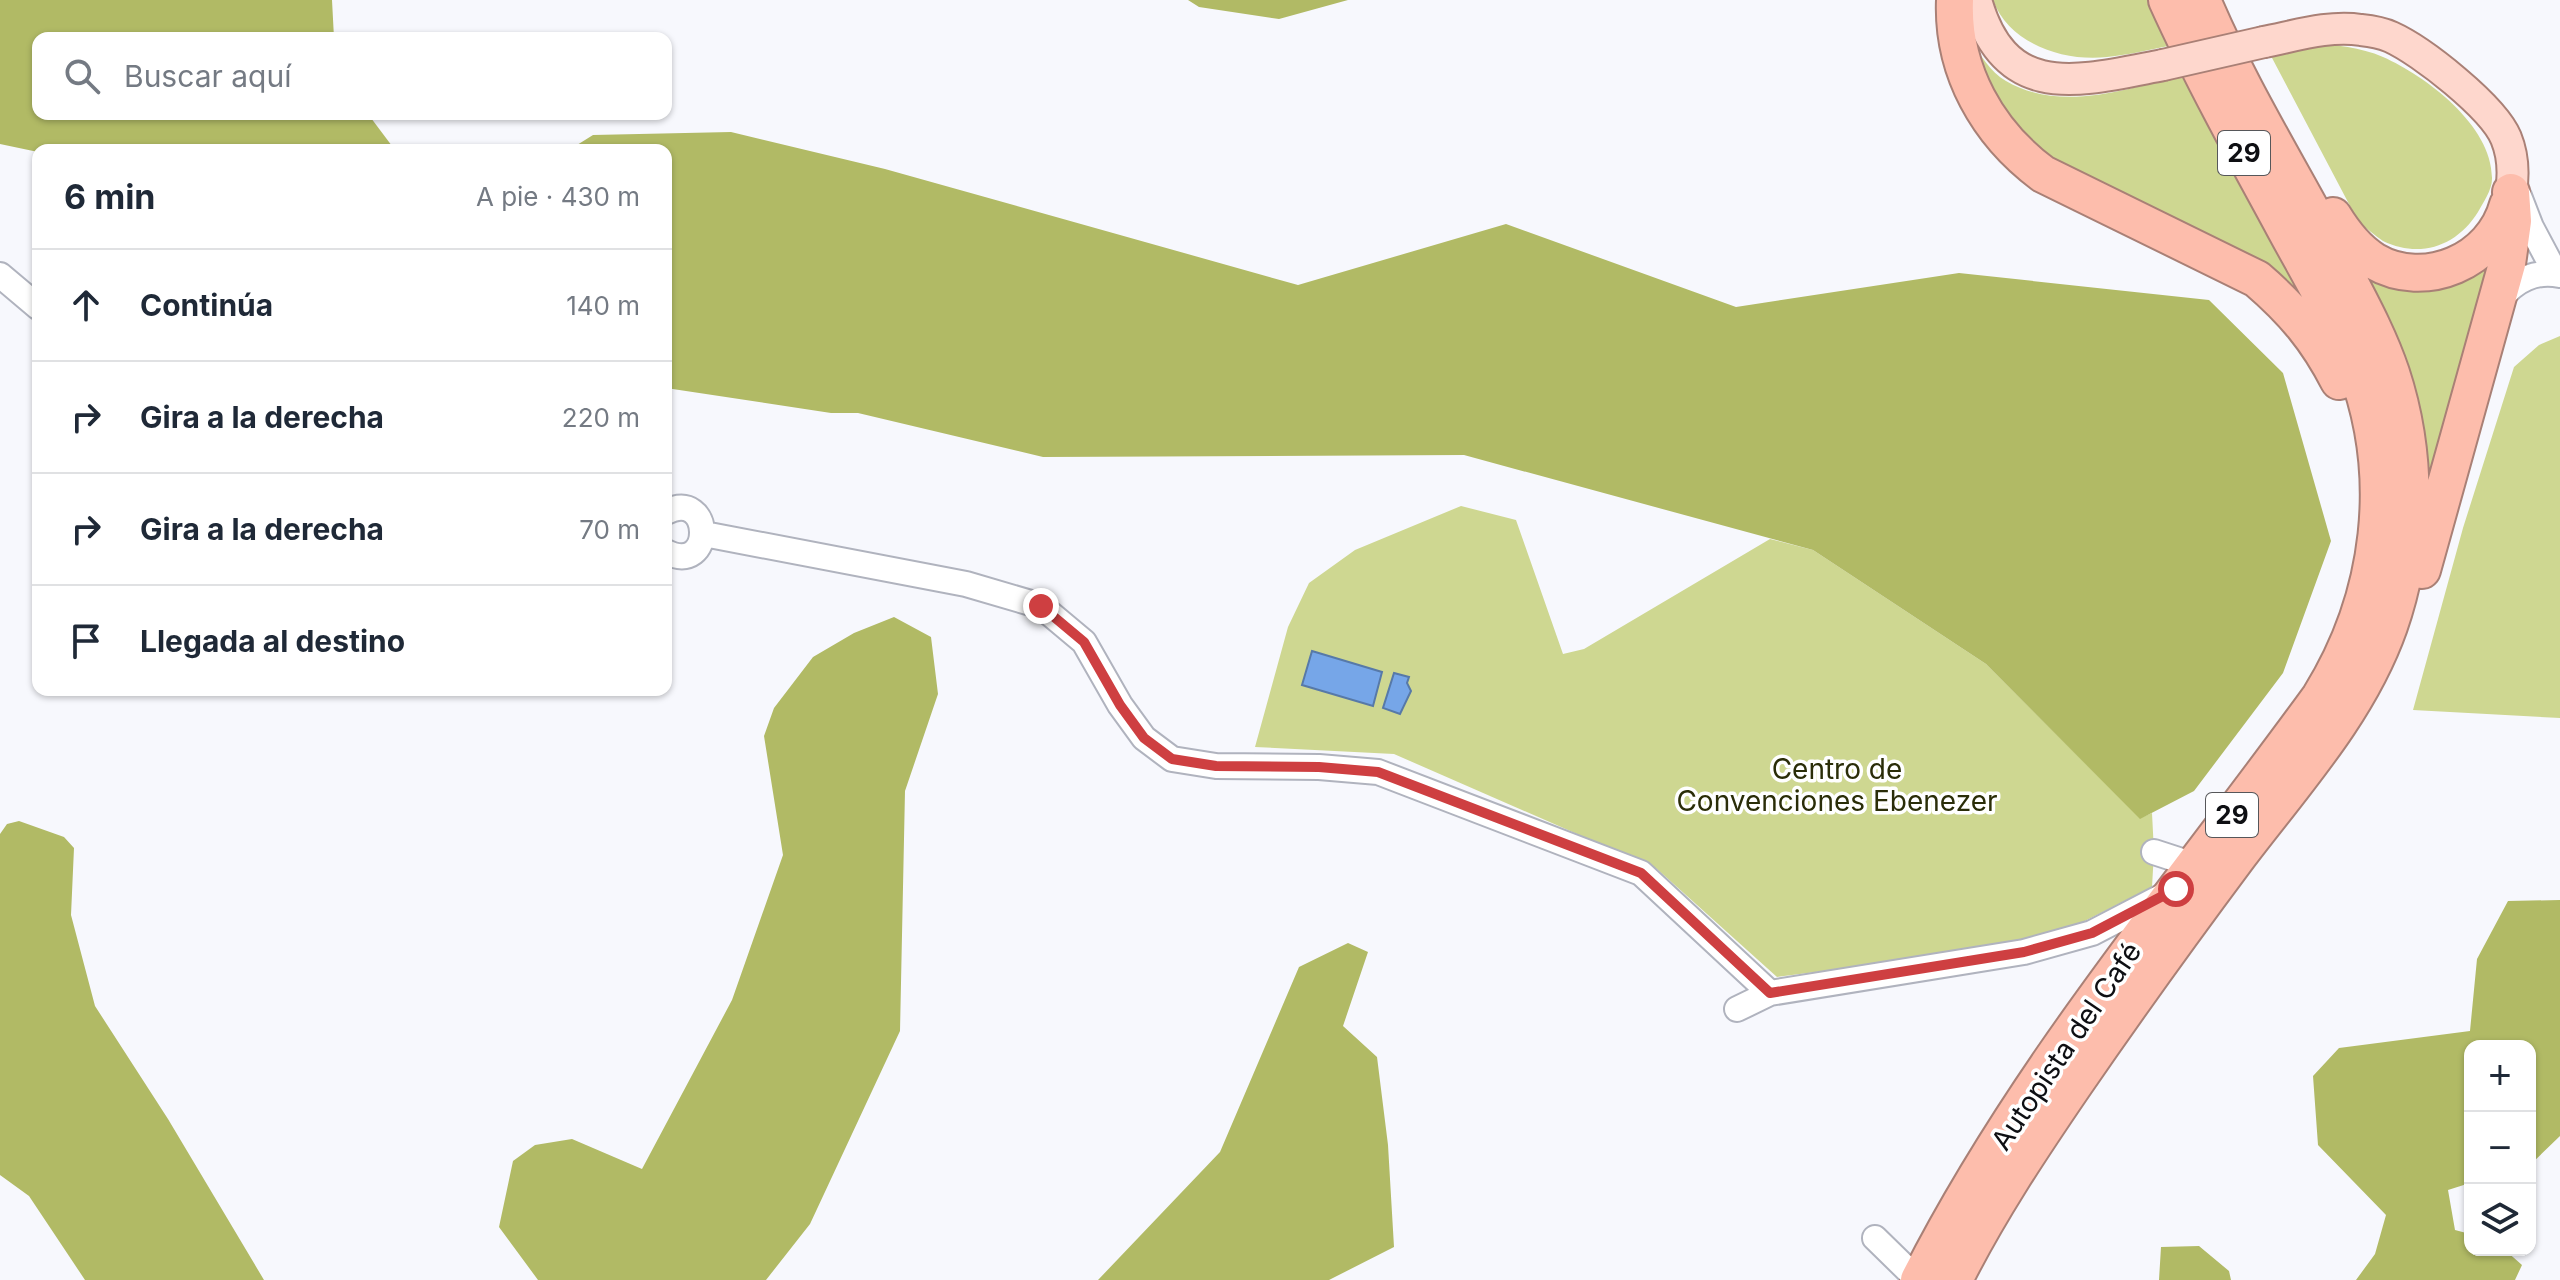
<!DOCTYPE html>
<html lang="es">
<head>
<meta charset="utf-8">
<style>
  :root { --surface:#fff; --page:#f2f2f3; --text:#1f2937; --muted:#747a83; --line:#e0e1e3 }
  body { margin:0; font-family:Inter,sans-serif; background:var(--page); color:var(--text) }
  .controls { position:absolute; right:24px; bottom:24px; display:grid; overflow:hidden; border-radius:16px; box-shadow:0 2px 6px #0004 }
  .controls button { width:72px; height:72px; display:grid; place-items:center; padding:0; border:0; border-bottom:2px solid var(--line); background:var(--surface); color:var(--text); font:40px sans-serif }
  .stop { position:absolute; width:24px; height:24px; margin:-18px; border:6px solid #ce3f41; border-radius:50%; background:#fff }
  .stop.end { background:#ce3f41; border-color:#fff; box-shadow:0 2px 8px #0008 }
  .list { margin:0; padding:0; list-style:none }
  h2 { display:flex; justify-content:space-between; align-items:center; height:104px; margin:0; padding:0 32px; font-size:34px }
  h2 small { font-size:26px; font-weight:400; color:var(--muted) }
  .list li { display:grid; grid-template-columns:52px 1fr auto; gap:24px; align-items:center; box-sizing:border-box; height:112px; padding:0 32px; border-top:2px solid var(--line) }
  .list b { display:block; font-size:30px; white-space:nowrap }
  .list em { font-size:26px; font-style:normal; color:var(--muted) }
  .icon { flex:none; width:44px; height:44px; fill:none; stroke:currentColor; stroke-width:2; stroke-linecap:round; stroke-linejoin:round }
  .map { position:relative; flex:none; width:2560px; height:1280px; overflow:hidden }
  .search { position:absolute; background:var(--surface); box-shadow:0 2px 6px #0004; left:32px; top:32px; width:640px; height:88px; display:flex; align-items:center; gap:20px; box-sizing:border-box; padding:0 28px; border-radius:16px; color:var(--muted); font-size:30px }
  .panel { position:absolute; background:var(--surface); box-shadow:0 2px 6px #0004; left:32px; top:144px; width:640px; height:552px; border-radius:16px }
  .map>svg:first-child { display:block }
  .green { fill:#ced791 }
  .forest { fill:#b1ba65 }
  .water { fill:#76a6e8; stroke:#5779a8; stroke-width:2 }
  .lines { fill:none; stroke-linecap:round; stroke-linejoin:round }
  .minor-casing { stroke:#b0b3be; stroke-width:28 }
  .major-casing { stroke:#a98076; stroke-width:34 }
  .highway-casing { stroke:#a98076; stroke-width:40 }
  .minor { stroke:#fff; stroke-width:24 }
  .major { stroke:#fed7cd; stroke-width:30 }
  .highway { stroke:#fdbdac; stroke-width:36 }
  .major-bridge-casing { stroke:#a98076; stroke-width:34; stroke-linecap:butt }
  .major-bridge { stroke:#fed7cd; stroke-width:30 }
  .route { stroke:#ce3f41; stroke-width:10 }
  .labels { text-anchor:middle; stroke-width:7; stroke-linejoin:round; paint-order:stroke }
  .shield { fill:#fff; stroke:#56575a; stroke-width:2 }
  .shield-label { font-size:26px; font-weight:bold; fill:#0e0f13 }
  .park-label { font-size:28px; fill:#2a2d08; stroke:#fff }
  .street-label { font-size:28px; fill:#0e0f13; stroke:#fff }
</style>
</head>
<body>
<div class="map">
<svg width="2560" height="1280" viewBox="0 0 2560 1280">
  <rect width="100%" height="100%" fill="#f7f8fd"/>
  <path class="green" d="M1993 0H2158L2174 45C2152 49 2129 55 2107 57 2064 62 2009 44 1993 0Z
    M1970 39C1980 54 1990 72 2006 81 2061 113 2127 89 2184 75L2329 338 2035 157 2011 134Z
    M2311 43C2336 45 2360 47 2383 57 2426 76 2493 126 2492 179 2492 190 2483 203 2478 212 2457 246 2420 259 2383 241 2375 236 2367 228 2359 223L2271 56Z
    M2495 251 2425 507 2358 272C2380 286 2416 296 2442 287 2460 280 2479 262 2495 251Z
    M2560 336V718L2413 710 2463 528 2514 367 2539 345Z
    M1461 506 1516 520 1563 654 1584 649 1770 539 1813 550 1986 664 2140 818 2152 813 2154 852 2152 887 2057 935 1975 952 1777 977 1657 869 1394 754 1255 747 1288 627 1309 583 1355 550Z"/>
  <path class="forest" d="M0 0H332L334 38H38V114H368L395 150 38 152 0 144Z
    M1188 0H1348L1279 19 1199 7Z
    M731 132 885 169 1298 285 1506 224 1736 307 1959 273 2209 300 2283 373 2331 541 2283 673 2194 791 2140 819 1986 664 1813 550 1464 455 1043 457 858 413H831L666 388V150H569L593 135Z
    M894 617 931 637 938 694 905 791 900 1031 810 1224 766 1280H538L499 1227 513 1161 535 1145 572 1139 642 1169 732 1000 783 855 764 736 774 708 813 657 854 633Z
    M19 821 64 837 74 848 71 915 95 1006 168 1119 264 1280H85L29 1196 0 1175V834L7 824Z
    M2560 900V1136L2530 1165V1046H2470V1183L2448 1190 2455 1230 2470 1234V1250H2505L2522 1265 2515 1280H2356L2375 1254 2386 1215 2318 1145 2313 1076 2339 1048 2470 1031 2477 959 2508 901Z
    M1348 943 1368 952 1343 1026 1377 1057 1388 1145 1394 1247 1329 1280H1098L1220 1152 1299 967Z
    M2199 1246 2229 1271 2231 1280H2159L2161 1247Z"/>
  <path class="water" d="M1312 651 1382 672 1373 706 1302 685Z
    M1394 673 1409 677 1407 683 1411 691 1400 714 1383 708Z"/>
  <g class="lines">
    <g class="minor-casing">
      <path id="minor" d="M2519 196 2531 227 2556 274
        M0 275 38 307
        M2500 300C2514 280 2536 270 2560 275
        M666 512C713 488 715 576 666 552
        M704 534 966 584 1041 606 1084 642 1120 705 1144 738 1172 759 1216 766 1319 767 1378 772 1641 873 1770 993
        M2154 852 2194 865
        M1737 1009 1770 993 2024 952 2092 933 2167 894
        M1875 1238 1918 1280"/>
    </g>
    <g class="major-casing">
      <path id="major" d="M1976 0C2005 104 2079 81 2163 65
        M2264 42C2295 36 2329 25 2361 30 2371 31 2382 33 2391 37 2422 51 2493 107 2506 138 2513 155 2514 173 2511 192"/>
    </g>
    <g class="highway-casing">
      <path id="highway" d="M1955 0C1952 71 1988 133 2043 174L2257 279C2293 310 2317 338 2339 381
        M2333 216C2344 234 2356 250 2374 261 2425 291 2493 261 2508 205
        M2422 570 2507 264 2513 221 2511 192
        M1919 1280C2026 1069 2182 887 2320 697 2382 597 2397 476 2355 366 2335 315 2306 268 2281 221 2241 148 2201 75 2167 0
        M1954 1280C1988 1212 2030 1149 2073 1086 2126 1009 2180 934 2236 859 2291 786 2358 714 2389 626 2417 546 2418 455 2391 373 2378 334 2357 297 2338 260 2293 174 2240 90 2202 0"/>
    </g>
    <use href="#minor" class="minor"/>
    <use href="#major" class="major"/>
    <use href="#highway" class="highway"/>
    <g class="major-bridge-casing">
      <path id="major-bridge" d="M2163 65 2264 42"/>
    </g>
    <use href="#major-bridge" class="major-bridge"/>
  </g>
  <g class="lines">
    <path class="route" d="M1041 606 1084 642 1120 705 1144 738 1172 759 1216 766 1319 767 1378 772 1641 873 1770 993 2024 952 2092 933 2176 889"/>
  </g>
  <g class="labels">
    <g class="shield">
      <rect x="2218" y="131" width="52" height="44" rx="6"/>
      <rect x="2206" y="793" width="52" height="44" rx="6"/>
    </g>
    <g class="shield-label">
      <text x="2244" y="162">29</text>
      <text x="2232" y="824">29</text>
    </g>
    <g class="park-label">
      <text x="1837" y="779">Centro de<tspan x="1837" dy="32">Convenciones Ebenezer</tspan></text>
    </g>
    <g class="street-label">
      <text transform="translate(2066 1046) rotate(-56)" y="10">Autopista del Café</text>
    </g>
  </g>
</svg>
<div class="controls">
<button>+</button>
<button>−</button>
<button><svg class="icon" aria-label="layers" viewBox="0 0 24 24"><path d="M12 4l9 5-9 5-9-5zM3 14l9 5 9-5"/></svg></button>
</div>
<div class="stop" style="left:2176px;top:889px"></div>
<div class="stop end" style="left:1041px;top:606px"></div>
<div class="search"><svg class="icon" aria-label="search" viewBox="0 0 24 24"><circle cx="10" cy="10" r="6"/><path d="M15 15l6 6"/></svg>Buscar aquí</div>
<section class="panel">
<h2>6 min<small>A pie · 430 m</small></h2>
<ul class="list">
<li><svg class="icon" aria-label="ahead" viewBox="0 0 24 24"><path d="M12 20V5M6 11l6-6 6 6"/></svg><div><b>Continúa</b></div><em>140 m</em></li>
<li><svg class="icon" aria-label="right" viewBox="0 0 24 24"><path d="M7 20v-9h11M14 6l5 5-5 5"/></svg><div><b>Gira a la derecha</b></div><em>220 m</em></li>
<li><svg class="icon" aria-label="right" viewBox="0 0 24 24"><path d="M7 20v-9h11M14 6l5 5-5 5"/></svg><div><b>Gira a la derecha</b></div><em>70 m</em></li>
<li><svg class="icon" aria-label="arrive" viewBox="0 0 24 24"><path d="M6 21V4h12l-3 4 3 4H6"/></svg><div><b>Llegada al destino</b></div></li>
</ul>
</section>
</div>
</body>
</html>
